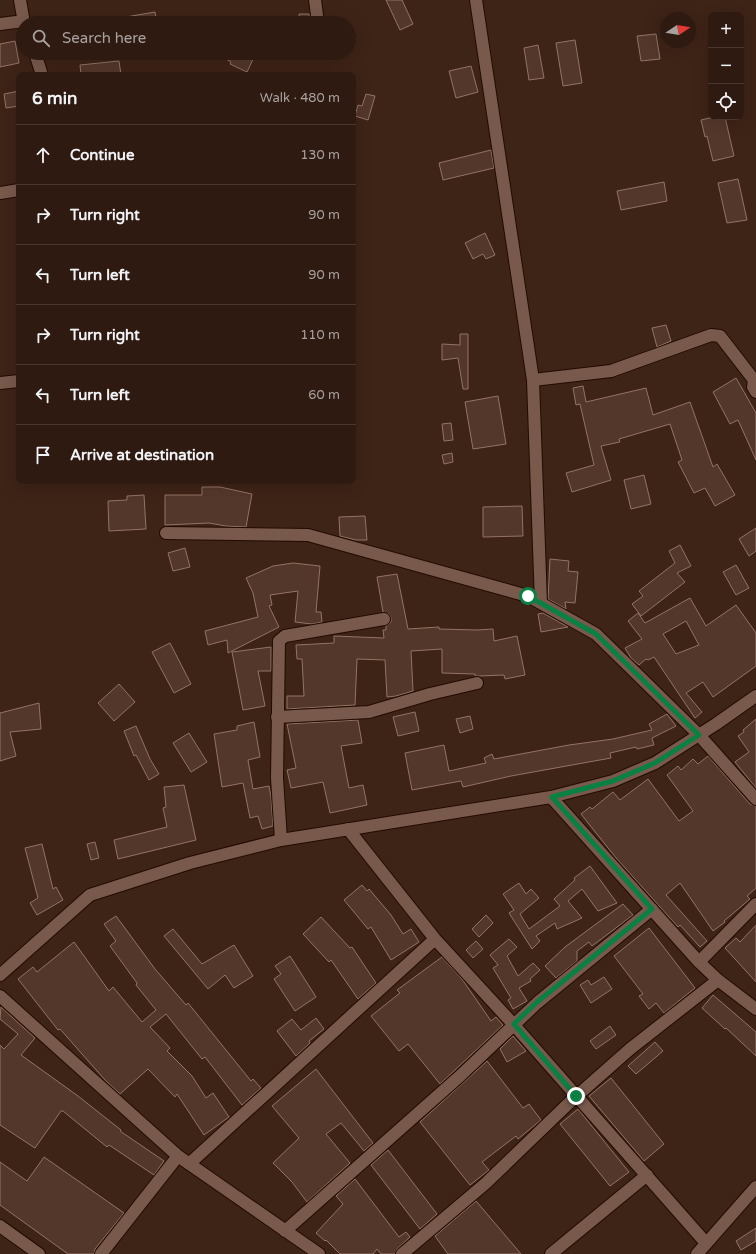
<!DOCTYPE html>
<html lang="en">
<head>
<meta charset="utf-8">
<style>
  :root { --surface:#2e1a11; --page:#36231a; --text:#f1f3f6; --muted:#a7a19f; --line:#493831 }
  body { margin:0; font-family:"Varela Round",sans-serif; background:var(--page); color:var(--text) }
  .controls { position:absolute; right:12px; top:12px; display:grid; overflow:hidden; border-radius:8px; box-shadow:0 4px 16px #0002 }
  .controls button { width:36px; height:36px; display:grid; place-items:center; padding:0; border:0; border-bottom:1px solid var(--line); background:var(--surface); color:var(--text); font:20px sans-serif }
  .compass { position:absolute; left:660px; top:12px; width:36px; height:36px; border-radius:50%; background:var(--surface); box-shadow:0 4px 16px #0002; rotate:78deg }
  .stop { position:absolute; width:12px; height:12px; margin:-9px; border:3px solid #0b8043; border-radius:50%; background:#fff }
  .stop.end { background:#0b8043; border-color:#fff; box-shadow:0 1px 4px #0008 }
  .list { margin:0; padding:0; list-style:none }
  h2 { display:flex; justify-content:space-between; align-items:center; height:52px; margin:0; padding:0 16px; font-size:17px }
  h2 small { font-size:13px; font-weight:400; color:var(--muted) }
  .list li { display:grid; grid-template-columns:26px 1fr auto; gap:12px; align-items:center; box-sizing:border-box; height:60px; padding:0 16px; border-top:1px solid var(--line) }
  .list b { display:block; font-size:15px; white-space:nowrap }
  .list em { font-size:13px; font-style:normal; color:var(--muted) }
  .icon { flex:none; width:22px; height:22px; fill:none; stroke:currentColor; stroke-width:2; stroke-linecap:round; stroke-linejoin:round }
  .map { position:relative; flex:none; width:756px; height:1254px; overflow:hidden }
  .search { position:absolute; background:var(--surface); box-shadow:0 4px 16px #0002; left:16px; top:16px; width:340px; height:44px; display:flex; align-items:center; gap:10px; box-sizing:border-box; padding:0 14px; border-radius:22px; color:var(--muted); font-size:15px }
  .panel { position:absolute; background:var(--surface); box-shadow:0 4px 16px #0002; left:16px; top:72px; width:340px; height:412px; border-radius:8px }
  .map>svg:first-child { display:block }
  .building { fill:#54372b; stroke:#947365; fill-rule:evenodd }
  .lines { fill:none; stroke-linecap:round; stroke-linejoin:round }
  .minor-casing { stroke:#230b02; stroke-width:14 }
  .minor { stroke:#78594c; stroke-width:12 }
  .route { stroke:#0b8043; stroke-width:5 }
</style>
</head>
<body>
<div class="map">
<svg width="756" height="1254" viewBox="0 0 756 1254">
  <rect width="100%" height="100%" fill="#3e2317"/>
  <path class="building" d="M386 0H402L413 24 400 30Z
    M155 12 157 23H120V18Z
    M299 14H309L310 23H300Z
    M656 34 660 59 641 61 637 36Z
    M575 40 582 83 563 86 556 43Z
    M15 41 19 63 0 67V44Z
    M538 45 544 78 529 80 524 48Z
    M216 53H256L247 72 230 64 231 62Z
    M119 61 121 75H81L80 65Z
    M471 66 478 92 456 98 449 71Z
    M19 91V106L6 108 4 94Z
    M366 94 375 96 368 120 355 116 358 105 362 106Z
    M714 117H725L734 156 713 161 707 136 705 137 701 120Z
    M491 150 494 168 443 180 439 163Z
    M738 179 747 220 727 223 718 183Z
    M664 182 667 201 621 210 617 191Z
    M485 233 495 255 486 259 483 254 473 259 465 243Z
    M666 325 671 341 657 347 652 328Z
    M460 334H468V389H463L458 358 442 360V344L460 345Z
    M736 378 756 413V460L738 420 730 424 713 392Z
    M583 386 586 402 646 388 653 415 690 402 713 467 717 464 735 495 715 506 705 488 694 493 678 462 682 460 670 424 619 439 620 442 601 446 611 480 572 492 566 473 594 465 580 404 576 405 573 388Z
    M498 396 506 444 473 449 465 402Z
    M451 423 453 440 444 441 442 424Z
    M452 453 453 462 444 464 442 455Z
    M644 475 651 504 631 509 624 480Z
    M202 487H220L252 494 246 527 226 526 209 523 165 525V495H202Z
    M144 495 146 529 109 531 108 501 127 500V496Z
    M522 506 523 536 483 537V507Z
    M365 516 367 540H356L340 536 339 517Z
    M756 528V551L749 556 739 539Z
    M680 545 691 566 677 573 685 582 641 616 632 604 643 596 639 591 675 563 669 551Z
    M185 548 190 567 173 571 168 553Z
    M550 559 569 561 568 571 578 572 575 603 565 602 566 609 548 599Z
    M293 563 320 566 316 612H321L322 622 312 624 295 622 298 591 270 595 272 605 269 606 279 627 228 653 227 640 208 645 205 631 258 617 253 593 246 578 273 566Z
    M736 565 749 588 736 595 723 572Z
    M397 574 408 629 439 627V629L477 630 493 629 494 641 517 636 525 675 505 679 504 675 480 676H475V674L442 673V649L411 651 413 691 396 696 387 697 385 660 357 659 355 705 287 709V696H304L302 659H297L296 645 334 643V636L384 638 383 630H386V626L391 622V618L389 614 383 612 377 577Z
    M690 598 706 626 736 605 756 633V666L713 697 703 682 686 693 702 712 695 718 654 657 648 660 646 659 639 665 631 658 625 648 642 639 628 621 638 613 645 623ZM686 621 699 645 676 654 663 634Z
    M543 613 568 627 541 632 538 614Z
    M170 643 191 684 174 693 152 652Z
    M271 647V671H258L265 706 243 710 232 652Z
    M119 684 135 702 114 721 98 703Z
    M39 703 41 729 10 732 16 756 0 761V713Z
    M415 712 419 731 398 736 393 717Z
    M667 714 676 726 652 738 654 745 637 749 636 747 610 753 611 758 511 776 463 787 461 781 412 790 405 753 444 745 449 771 486 763 484 758 492 754 494 759 569 745 613 739 652 730 649 724Z
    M470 716 473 729 460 733 456 719Z
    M756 719V788L735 762 749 752 738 736 744 732 743 730Z
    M358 720 362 743 341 746 349 788 363 785 367 805 330 813 323 782 291 788 287 770 296 768 287 724Z
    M254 722 260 757 248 760 253 789 269 786 271 797 273 826 262 829 258 816 250 818 243 783 222 787 214 734 237 730V726Z
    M136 726 150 759 159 774 149 780 136 755 134 756 124 731Z
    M189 733 207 762 191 772 173 743Z
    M708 756 750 804 756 806V888L747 896 750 899 724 921 725 922 713 931 680 883 666 895 707 941 700 947 680 925 678 927 616 858 581 814 590 807 592 809 613 792 620 800 648 779 679 821 693 811 667 775 678 766 681 770 693 759 698 764Z
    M184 785 196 840 118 859 114 840 167 827 163 808 166 807 164 787Z
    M95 842 99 858 91 860 87 844Z
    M42 844 53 889 56 887 63 900 37 915 30 903 38 898 25 848Z
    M590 866 617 903 598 911 582 889 568 901 582 918 557 929 555 923 536 936 540 941 532 949 509 913 514 910 503 894 519 883 526 894 531 889 539 898 520 914 529 929 560 906 554 899 575 880 574 878Z
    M362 885 367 891 369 889 391 915 403 934 411 929 419 942 391 960 371 927 368 929 344 900Z
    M623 904 633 915 592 946 589 942 577 951V961L556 978 545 966 565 947Z
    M486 915 493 923 479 937 472 929Z
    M116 916 155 969 186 1005 188 1003 251 1081 253 1079 261 1088 242 1105 205 1057 202 1059 166 1014 150 1027 170 1048 167 1051 192 1076 206 1098 213 1093 229 1117 204 1135 177 1094 175 1097 148 1069 120 1094 105 1080 60 1029 58 1030 18 979 33 967 37 972 74 942 109 991 113 987 142 1022 156 1010 136 985 137 983 110 946 116 941 104 924Z
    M321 917 350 948 352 947 376 983 358 999 331 960 329 962 303 934Z
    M756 925V982L725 948 736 938 740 942Z
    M649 928 695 988 664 1013 656 1003 649 1009 639 996 643 994 614 956Z
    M173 929 202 964 234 945 253 976 234 988 225 975 208 989 164 936Z
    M509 939 517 947 507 956 518 976 533 963 540 970 530 979 531 981 519 988 527 1001 513 1009 508 1000 511 998 493 968 498 965 490 955Z
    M476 941 483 949 473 958 466 950Z
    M290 956 316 997 295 1011 274 979 281 974 275 966Z
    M442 957 462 979 491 1021 496 1017 503 1025 440 1084 408 1044 399 1051 371 1016 400 993 397 990Z
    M604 977 612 989 591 1003 580 985 588 980 591 985Z
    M713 995 756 1032V1056L726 1028 725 1029 702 1008Z
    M1 1007 35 1038 21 1055 78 1096 121 1130 120 1131 164 1161 154 1175 109 1145 107 1147 63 1111H61L35 1148 0 1125V1045L4 1049 18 1034 0 1019Z
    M316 1018 324 1029 309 1041 310 1043 296 1056 277 1031 292 1019 301 1030Z
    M610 1026 616 1035 596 1049 590 1041Z
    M513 1036 526 1051 507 1062 500 1049Z
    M655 1042 663 1051 636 1074 628 1066Z
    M487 1061 523 1108 529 1104 541 1120 518 1139 516 1136 482 1162 489 1170 470 1185 420 1122Z
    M316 1069 373 1143 364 1151 341 1123 326 1134 350 1163 307 1202 292 1182 273 1163 299 1138 272 1106Z
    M611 1078 664 1144 644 1161 589 1096Z
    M578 1109 629 1172 610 1186 560 1124Z
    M388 1150 437 1214 420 1229 371 1165Z
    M44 1157 124 1213 95 1249 94 1254H68L0 1205V1162L27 1181Z
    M355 1179 399 1237 406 1232 410 1237 397 1249 395 1254H381L377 1249 373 1254H340L326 1240 325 1241 316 1233 343 1204 336 1196Z
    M476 1201 521 1254H448L435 1236Z
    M756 1228V1241L741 1250 736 1241Z"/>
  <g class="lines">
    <g class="minor-casing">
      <path id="minor" d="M20 0 24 23
        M315 0 318 23
        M476 0 533 380 541 603
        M0 24 24 21
        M35 53 42 75
        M0 193 19 190
        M756 379 754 380 753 387 756 392
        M533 380 611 371 711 335 720 336 754 380
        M0 383 19 381
        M166 533 308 535 528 596 596 634 699 735 756 799
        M277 717 369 712 430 694 477 683
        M551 797 699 962 718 980 756 1009
        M348 829 435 939 514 1025 706 1243
        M281 840 277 778 279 641 285 636 384 619
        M699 962 756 904
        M0 975 90 895 190 863 281 840 551 797 613 781 655 763 716 724 756 696
        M0 996 178 1156 319 1254
        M189 1164 435 939
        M0 1226 39 1254
        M285 1231 460 1076 537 1003 652 909
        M101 1254 178 1156
        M402 1254 486 1183 570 1102 630 1049 718 980
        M551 1254 647 1175
        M697 1254 756 1187"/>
    </g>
    <use href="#minor" class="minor"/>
  </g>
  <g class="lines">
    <path class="route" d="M528 596 596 634 699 735 655 763 613 781 552 797 652 909 536 1003 514 1024 576 1096"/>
  </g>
</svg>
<div class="controls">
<button>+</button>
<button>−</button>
<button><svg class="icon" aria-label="locate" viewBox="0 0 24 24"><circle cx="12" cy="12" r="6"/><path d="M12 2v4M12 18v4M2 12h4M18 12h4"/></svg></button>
</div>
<svg class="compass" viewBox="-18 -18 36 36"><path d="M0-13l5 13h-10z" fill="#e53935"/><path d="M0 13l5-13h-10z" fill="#a7a19f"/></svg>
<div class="stop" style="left:528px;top:596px"></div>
<div class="stop end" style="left:576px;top:1096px"></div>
<div class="search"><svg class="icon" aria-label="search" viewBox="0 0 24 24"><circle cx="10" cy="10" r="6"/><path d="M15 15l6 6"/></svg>Search here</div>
<section class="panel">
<h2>6 min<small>Walk · 480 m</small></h2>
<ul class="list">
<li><svg class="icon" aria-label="ahead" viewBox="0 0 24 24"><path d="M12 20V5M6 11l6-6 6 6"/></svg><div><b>Continue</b></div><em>130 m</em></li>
<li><svg class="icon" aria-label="right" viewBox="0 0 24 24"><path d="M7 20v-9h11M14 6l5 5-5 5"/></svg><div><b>Turn right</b></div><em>90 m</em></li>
<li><svg class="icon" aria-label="left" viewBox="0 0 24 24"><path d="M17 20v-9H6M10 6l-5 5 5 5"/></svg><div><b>Turn left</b></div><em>90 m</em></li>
<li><svg class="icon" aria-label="right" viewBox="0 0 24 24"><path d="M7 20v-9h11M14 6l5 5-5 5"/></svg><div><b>Turn right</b></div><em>110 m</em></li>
<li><svg class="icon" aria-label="left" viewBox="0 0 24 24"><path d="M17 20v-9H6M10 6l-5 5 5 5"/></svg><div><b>Turn left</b></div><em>60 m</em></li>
<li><svg class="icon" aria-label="arrive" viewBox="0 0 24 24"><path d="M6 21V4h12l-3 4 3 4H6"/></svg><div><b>Arrive at destination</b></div></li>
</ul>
</section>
</div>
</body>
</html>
